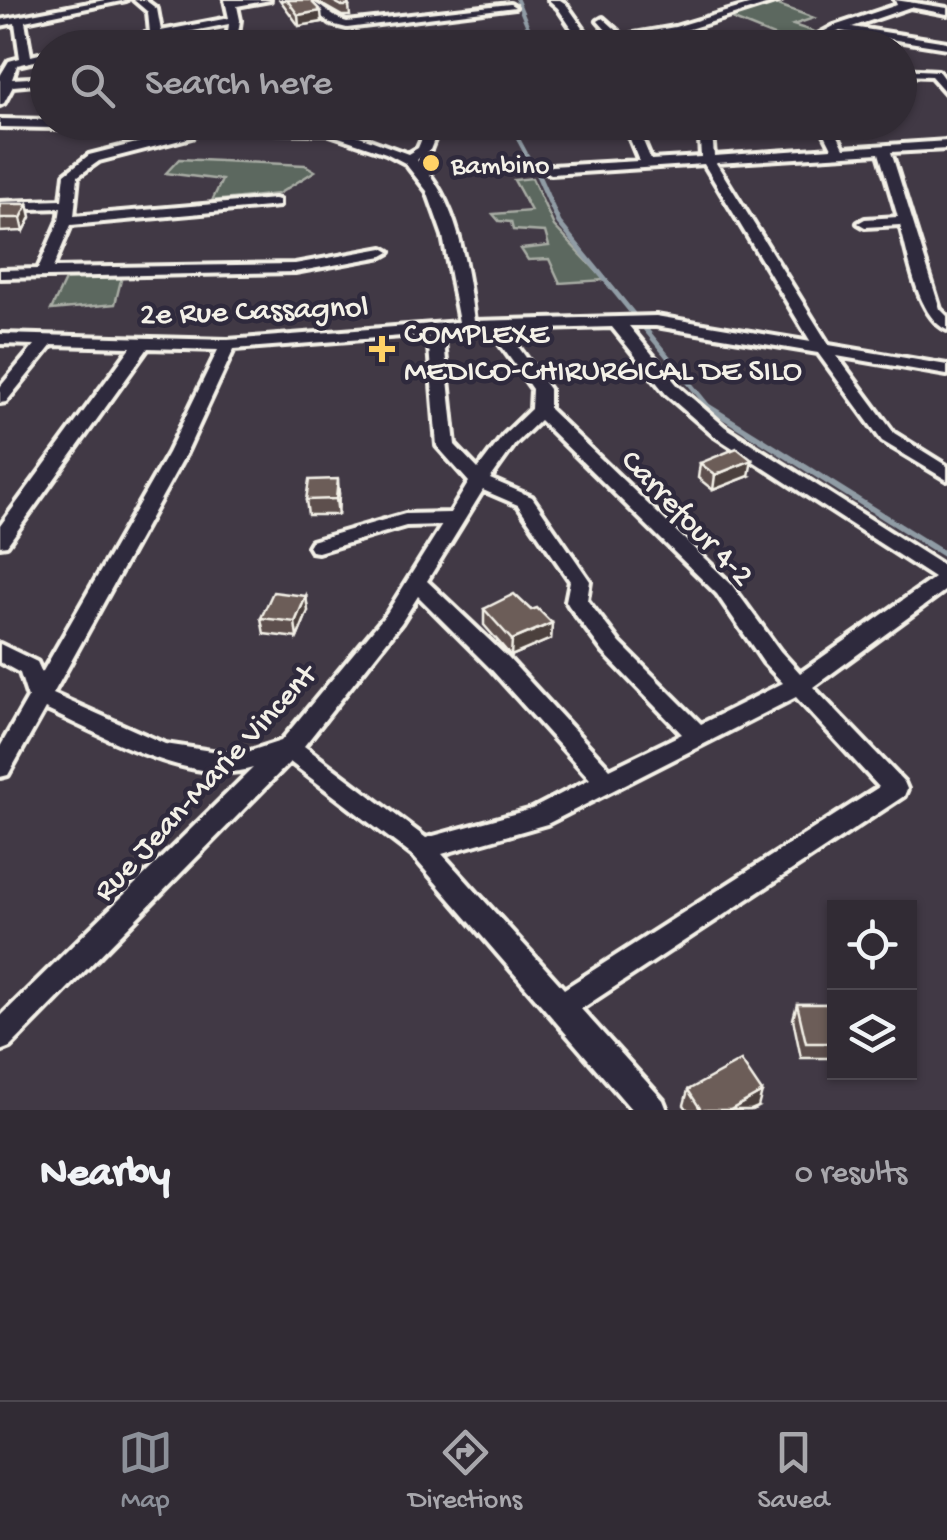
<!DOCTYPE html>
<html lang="en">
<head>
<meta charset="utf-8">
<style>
  :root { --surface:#312b34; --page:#3d3740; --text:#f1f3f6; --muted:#a8a7ac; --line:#4c474f; --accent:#8c9099 }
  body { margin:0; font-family:"Gochi Hand",sans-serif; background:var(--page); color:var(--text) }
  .controls { position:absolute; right:30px; bottom:30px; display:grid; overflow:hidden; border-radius:0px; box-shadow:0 2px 8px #0004 }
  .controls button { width:90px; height:90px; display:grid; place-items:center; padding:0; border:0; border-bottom:2px solid var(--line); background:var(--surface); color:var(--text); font:50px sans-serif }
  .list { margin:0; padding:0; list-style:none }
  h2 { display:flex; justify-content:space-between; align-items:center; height:130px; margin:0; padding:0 40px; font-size:42px }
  h2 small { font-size:32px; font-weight:400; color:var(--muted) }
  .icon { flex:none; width:55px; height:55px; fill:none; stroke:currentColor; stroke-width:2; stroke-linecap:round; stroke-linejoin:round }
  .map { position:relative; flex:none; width:947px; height:1110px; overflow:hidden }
  .search { position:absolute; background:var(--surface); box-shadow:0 2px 8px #0004; left:30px; right:30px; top:30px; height:110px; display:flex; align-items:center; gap:25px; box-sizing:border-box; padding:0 35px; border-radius:55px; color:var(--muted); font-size:38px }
  .sheet { height:290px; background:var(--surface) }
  nav { display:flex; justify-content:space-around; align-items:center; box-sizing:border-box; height:140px; border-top:2px solid var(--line); background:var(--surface); font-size:28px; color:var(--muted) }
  nav a { display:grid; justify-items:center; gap:5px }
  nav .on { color:var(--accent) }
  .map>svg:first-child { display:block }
  .green { fill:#5b685f; stroke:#a8aca4; stroke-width:2.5 }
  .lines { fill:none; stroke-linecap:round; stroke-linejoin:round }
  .stream-far2 { stroke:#909ca5; stroke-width:4 }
  .stream-far1 { stroke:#909ca5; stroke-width:5 }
  .stream { stroke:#909ca5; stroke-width:6 }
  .minor-casing { stroke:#f4f1e8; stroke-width:8 }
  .minor { fill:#2f2a3d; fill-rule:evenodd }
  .wall { fill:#5d504d; stroke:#f4f1e8; stroke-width:2.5 }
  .shaded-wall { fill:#4c413e; stroke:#f4f1e8; stroke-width:2.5 }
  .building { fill:#6c5d59; stroke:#f4f1e8; stroke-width:2.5 }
  .poi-dot { fill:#ffd166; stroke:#2f2a3d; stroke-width:4 }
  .labels { text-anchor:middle; stroke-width:9; stroke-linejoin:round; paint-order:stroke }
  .far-poi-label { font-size:28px; fill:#f4f1e8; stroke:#2f2a3d; text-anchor:start }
  .street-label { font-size:32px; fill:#f4f1e8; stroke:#2f2a3d }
  .poi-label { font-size:32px; fill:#f4f1e8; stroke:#2f2a3d; text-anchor:start }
</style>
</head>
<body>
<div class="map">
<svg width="947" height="1110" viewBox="0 0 947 1110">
  <rect width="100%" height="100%" fill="#413945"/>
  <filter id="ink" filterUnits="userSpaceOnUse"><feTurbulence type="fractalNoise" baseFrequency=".01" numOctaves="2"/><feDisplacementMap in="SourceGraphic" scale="20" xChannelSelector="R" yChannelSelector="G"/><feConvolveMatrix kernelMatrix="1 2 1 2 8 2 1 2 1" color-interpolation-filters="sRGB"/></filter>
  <g filter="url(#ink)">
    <path class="green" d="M773 3 814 18 793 25 818 33 796 45 729 18Z
      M179 159 305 165 315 171 278 194 212 201 222 180 166 173Z
      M532 178 554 226 605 280 560 283 549 259 528 260 521 249 549 246 545 232 513 230 511 222 499 221 493 214 531 211 514 180Z
      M122 276 115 304 51 310 66 278Z"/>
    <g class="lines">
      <path class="stream-far2" d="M517 0 528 27 525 48
        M509 122 538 176"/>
      <path class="stream-far1" d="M537 173 559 223 708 406"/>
      <path class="stream" d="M704 404 947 556"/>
      <g class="minor-casing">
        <path id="minor" d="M105 0H126L25 21 31 56 48 52V58L17 65 12 79 48 77V83L13 86 4 103 0 105V76L9 61 20 58 15 23 0 26V20Z
          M134 0H145L157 9 161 31 229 18 225 0H270L237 6 240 20 236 48H226L229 24 106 48H81L150 33 148 12Z
          M301 0C320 0 329 17 347 22L510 4 515 7 347 28 331 24Z
          M549 0H560L566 4 592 41 613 38 598 21 603 18 623 36 675 27 765 0H781L686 30 722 48H707L675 33 585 48 558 8Z
          M895 0 947 8V14L910 7 852 27 947 42V48L840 31 808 48H794L834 26 897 5Z
          M432 42 436 43V47L378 48Z
          M900 69 938 71 947 83V94L931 76 900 75Z
          M0 119 324 125 338 122 335 127 408 154 418 148 429 122H441L430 150 417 160C458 200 467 267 474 321L656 316 811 342 704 164 551 174 544 170 551 166 639 161 623 122H635L651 160 701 157 699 122H711L714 156 832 148 819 122H831L844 148 947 141V149L891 152 940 309 947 316V330C917 316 909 256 900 225L865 227 858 223 865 219 898 217 879 153 716 163 829 345 947 365V375L837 356 894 433 947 466V480L882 441 818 353 656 326H629L678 386 725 427 947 568V589L813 687 904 782 907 789 904 796 581 1009 663 1100 667 1110H632L413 856 290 762 10 1047 0 1051V1017L253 768C194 787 99 734 45 709L8 775 0 777V747L28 698 20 673 0 662V644L37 662 42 673 168 453 218 350 148 348 7 545 0 546V526L131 347 52 345 6 402 0 403V387L35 345 0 344V334L228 340 459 322 443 236 427 191 405 163 386 153 327 133 0 127ZM612 327 666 394 713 435 934 578 800 673 780 651 731 584 549 409V389L506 330ZM490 330 532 389 531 409 503 436 478 469 455 445 443 333ZM428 334 437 446 469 482 450 513 405 514 311 541 308 546 311 551 318 552 406 526 442 525 387 613 281 741 238 755 165 744 53 694 186 453 234 349ZM540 420 717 594 764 663 783 683 701 724 620 643 587 600 590 581 532 497 490 479 515 444ZM483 490 518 505 570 581 566 601 569 606 604 653 682 734 610 769 508 658 427 581ZM418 596 492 670 590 779 532 809 426 838 304 746 401 623ZM796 697 879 787 564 989 442 854 547 824Z
          M188 130 194 134 192 137 99 161 78 176 74 216 274 199 279 200V206L71 225 53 268 295 264 383 248 390 252 383 256 295 272 0 278V270L38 269 59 221 61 208 0 210V202L62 200 65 174 89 155Z"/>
      </g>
      <use href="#minor" class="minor"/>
    </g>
    <path class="wall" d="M280 0H310L322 22 299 26Z
      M314 0H346L349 6 350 16H342Z
      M0 204H28L31 217 24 231 0 232Z
      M700 463 749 476 713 490 698 478Z
      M339 494 338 515H308L306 500Z
      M306 596 308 611 297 638 264 634 261 618Z
      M484 609 531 610 552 623 551 639 511 656 484 625Z
      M797 1004H834V1058H801L793 1019Z
      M688 1090 758 1107 751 1110H688L684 1105Z"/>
    <path class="shaded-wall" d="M321 11 322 22 299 26 298 15Z
      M28 204 31 217 24 231 21 218Z
      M752 460 749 476 713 490 715 475Z
      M338 479 339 494 338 515 336 499Z
      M306 596 308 611 297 638 295 622Z
      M552 623 551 639 511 656 512 640Z
      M762 1092 758 1107 751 1110H730Z"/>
    <path class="building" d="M287 0H310L321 11 298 15Z
      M331 0H346L349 6H342Z
      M0 204H28L21 218H0Z
      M737 448 752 460 715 475 700 463Z
      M338 479 336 499 306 500 309 480Z
      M273 592 306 596 295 622 261 618Z
      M514 594 531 610 537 608 552 623 512 640 484 609Z
      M797 1004H834V1043H806Z
      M741 1061 762 1092 730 1110H701L688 1090Z"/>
  </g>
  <g class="poi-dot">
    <circle cx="431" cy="163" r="10"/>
    <path d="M377 334h10v10h10v10h-10v10h-10v-10h-10v-10h10z"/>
  </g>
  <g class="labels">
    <g class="far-poi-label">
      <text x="451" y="173">Bambino</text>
    </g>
    <g class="street-label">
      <text transform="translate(254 308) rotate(-2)" y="11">2e Rue Cassagnol</text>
      <text transform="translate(689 516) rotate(46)" y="11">Carrefour 4-2</text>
      <text transform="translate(203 781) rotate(-47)" y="11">Rue Jean-Marie Vincent</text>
    </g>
    <g class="poi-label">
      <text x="404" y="342">COMPLEXE<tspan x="404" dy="37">MEDICO-CHIRURGICAL DE SILO</tspan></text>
    </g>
  </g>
</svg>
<div class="controls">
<button><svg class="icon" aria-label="locate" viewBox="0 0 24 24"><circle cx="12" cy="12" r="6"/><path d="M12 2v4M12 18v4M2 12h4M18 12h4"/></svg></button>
<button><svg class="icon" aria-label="layers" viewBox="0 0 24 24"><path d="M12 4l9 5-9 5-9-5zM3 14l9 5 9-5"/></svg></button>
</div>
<div class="search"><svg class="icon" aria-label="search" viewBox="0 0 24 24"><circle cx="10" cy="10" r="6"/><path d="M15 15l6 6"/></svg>Search here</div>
</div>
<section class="sheet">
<h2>Nearby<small>0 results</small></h2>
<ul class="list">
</ul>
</section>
<nav>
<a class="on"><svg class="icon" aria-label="map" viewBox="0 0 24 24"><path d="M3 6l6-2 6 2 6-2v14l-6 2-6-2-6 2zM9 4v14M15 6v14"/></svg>Map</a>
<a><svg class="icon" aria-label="directions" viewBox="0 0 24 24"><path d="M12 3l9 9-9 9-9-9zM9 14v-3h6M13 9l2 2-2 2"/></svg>Directions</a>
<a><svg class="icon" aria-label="saved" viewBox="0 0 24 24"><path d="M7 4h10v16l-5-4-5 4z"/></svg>Saved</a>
</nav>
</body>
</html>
